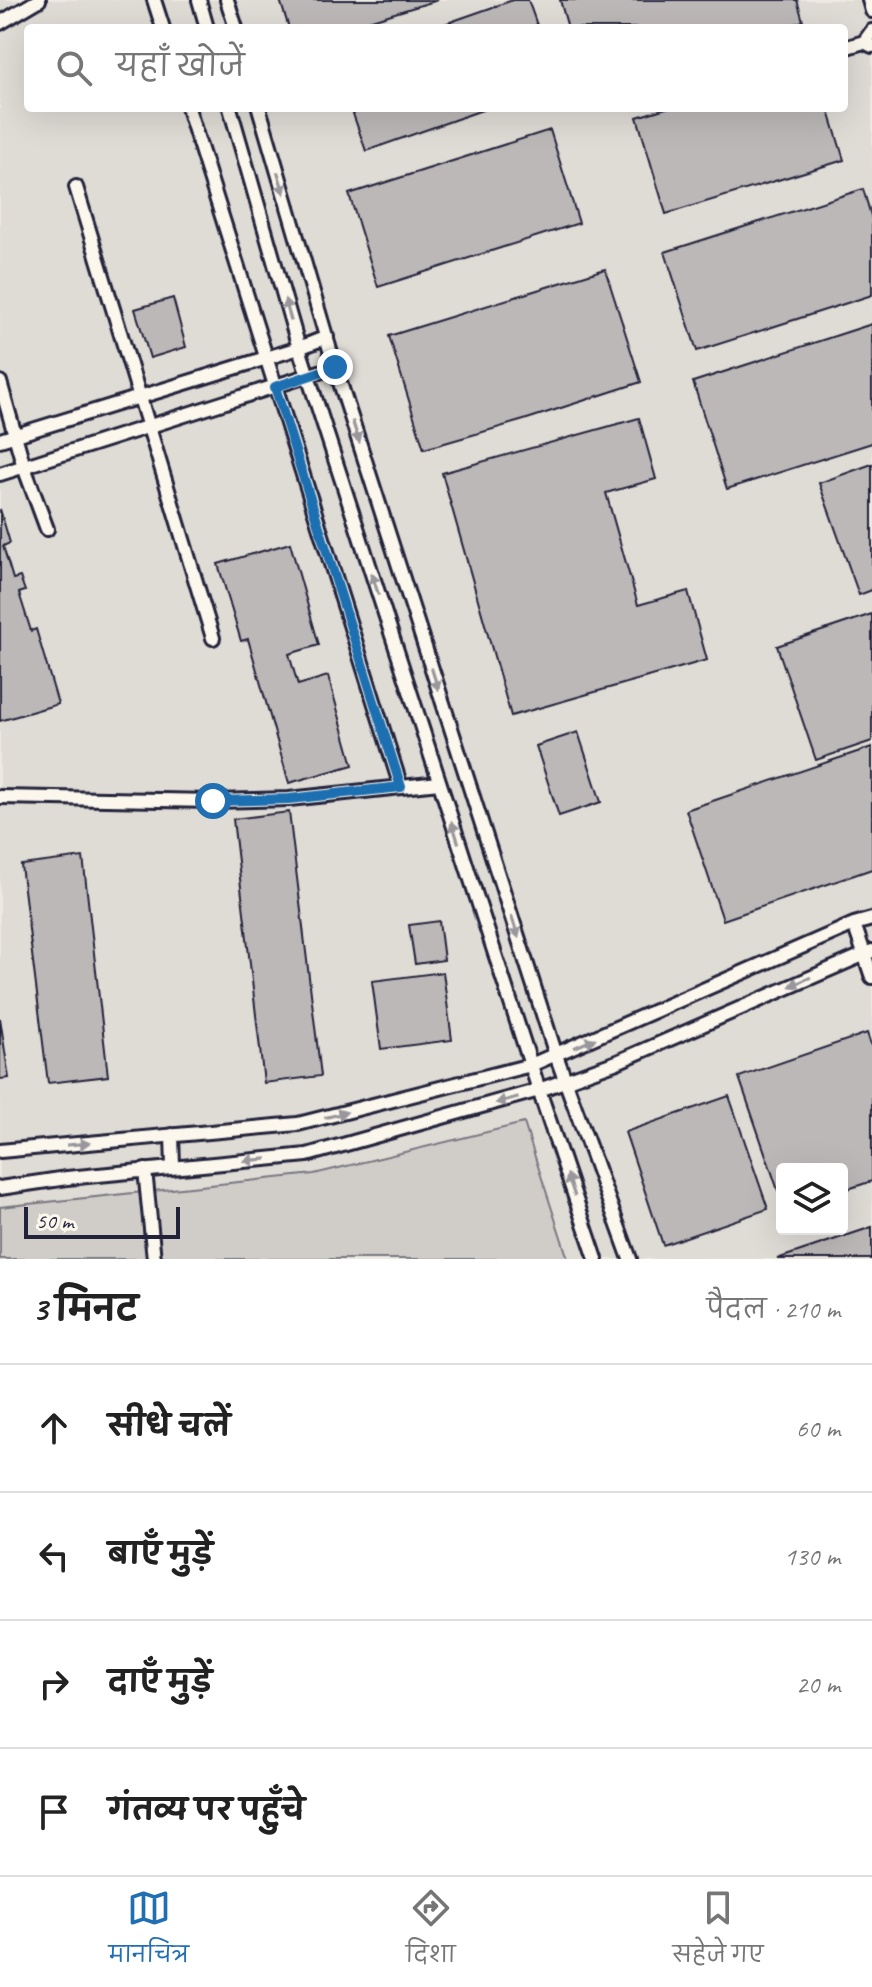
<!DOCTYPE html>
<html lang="hi">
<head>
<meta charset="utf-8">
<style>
  :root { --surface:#fff; --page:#f6f6f6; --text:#222; --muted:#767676; --line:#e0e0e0; --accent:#1f6fb2 }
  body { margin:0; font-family:Caveat,"Playpen Sans Deva",sans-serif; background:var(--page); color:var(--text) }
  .controls { position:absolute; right:24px; bottom:24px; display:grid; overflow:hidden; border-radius:8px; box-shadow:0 8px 32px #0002 }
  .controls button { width:72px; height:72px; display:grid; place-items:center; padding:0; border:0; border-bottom:2px solid var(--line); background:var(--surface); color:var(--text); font:40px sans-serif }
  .scale { position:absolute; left:24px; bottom:20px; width:156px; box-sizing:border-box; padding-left:8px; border:4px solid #22223b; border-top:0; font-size:22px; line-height:28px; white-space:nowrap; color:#22223b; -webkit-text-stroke:6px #fbf7ec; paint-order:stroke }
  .stop { position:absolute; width:24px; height:24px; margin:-18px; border:6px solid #1f6fb2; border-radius:50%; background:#fff }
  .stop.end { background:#1f6fb2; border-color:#fff; box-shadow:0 2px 8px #0008 }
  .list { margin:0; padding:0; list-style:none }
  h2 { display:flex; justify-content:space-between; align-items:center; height:104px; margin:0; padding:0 32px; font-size:34px }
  h2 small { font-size:26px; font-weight:400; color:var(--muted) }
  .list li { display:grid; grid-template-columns:52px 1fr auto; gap:24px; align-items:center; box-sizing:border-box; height:128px; padding:0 32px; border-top:2px solid var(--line) }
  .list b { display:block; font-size:30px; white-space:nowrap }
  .list em { font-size:26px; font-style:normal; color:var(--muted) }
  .icon { flex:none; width:44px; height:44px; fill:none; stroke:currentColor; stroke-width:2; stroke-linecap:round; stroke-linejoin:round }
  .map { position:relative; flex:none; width:872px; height:1259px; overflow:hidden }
  .search { position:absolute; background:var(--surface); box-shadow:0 8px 32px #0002; left:24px; right:24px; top:24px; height:88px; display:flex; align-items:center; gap:20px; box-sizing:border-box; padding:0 28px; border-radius:8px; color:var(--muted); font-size:30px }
  .sheet { height:616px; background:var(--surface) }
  nav { display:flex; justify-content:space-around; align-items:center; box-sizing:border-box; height:112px; border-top:2px solid var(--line); background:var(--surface); font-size:22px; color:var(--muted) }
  nav a { display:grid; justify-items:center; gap:4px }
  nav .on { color:var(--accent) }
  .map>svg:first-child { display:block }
  .built { fill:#dfdbd5; fill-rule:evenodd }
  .green { fill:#d0cdc9; stroke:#797882; stroke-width:2 }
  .building { fill:#bcb8b8; stroke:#22223b; stroke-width:2 }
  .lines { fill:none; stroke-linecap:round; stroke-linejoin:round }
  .service-casing { stroke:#22223b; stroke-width:18 }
  .service { stroke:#fbf7ec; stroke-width:12 }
  .oneway { fill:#99979c }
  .route { stroke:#1f6fb2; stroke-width:10 }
</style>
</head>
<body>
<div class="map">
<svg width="872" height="1259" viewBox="0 0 872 1259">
  <rect width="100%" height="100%" fill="#eeeae2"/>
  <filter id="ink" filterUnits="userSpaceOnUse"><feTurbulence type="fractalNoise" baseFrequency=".0125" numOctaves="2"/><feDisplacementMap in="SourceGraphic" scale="16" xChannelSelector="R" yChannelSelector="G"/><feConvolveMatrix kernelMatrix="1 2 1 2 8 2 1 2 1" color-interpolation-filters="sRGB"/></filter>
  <g filter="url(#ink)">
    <path class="built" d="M0 0H872V1259H0ZM28 28H844V108H28ZM782 1169H842V1229H782Z"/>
    <path class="green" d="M524 1123 568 1259H0V1207L314 1174Z"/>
    <path class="building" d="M280 0H438L345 28H289Z
      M513 0H528L538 28H433Z
      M560 0H797L803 21 784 28H568Z
      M351 108H488L366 151Z
      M666 108H828L844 160 666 214 637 117Z
      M550 130 579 223 378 287 349 194Z
      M863 189 872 219V295L697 351 665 252Z
      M605 269 641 382 524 420 424 449 389 336Z
      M173 298 186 347 150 358 135 309Z
      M872 324V443L727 489 693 382Z
      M639 418 656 479 606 493 638 605 688 591 707 660 511 716 442 473Z
      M872 464V590L859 595 819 483Z
      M0 509 10 543 3 546 13 579 20 577 25 591 19 593 31 631 36 629 58 704 0 721Z
      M290 543 319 645 289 654 298 685 328 676 353 765 289 783 248 639 241 641 218 564Z
      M872 614V741L816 760 777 646Z
      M578 732 601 802 559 816 536 746Z
      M872 747V869L723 920 686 810Z
      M289 812 321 1076 264 1083 233 819Z
      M83 857 108 1076 48 1083 21 865Z
      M439 921 444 960 415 964 409 925Z
      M443 972 452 1040 381 1049 372 981Z
      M0 1018 9 1078 0 1079Z
      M867 1033 872 1048V1181L842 1191V1169H782V1202L739 1077Z
      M729 1096 768 1209 663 1245 625 1132Z
      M872 1227V1259H777Z"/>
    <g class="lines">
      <g class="service-casing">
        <path id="service" d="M154 0 163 28
          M199 0 207 28
          M227 0 236 28
          M869 0 872 11
          M0 23 39 0
          M872 31 864 42 872 46
          M844 48 864 42
          M188 108 401 787
          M230 108 299 348 539 1090 596 1259
          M259 108 335 367 556 1055 630 1259
          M76 187 213 638
          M0 382 24 467 47 529
          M0 440 299 348 327 337
          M0 474 335 367
          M0 797 213 801 289 799 439 783
          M854 924 872 977
          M172 1135 173 1167
          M0 1151 298 1124 531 1065 854 924 872 919
          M145 1170 154 1259
          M0 1188 67 1178 307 1155 539 1090 617 1062 872 951"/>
      </g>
      <use href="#service" class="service"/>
    </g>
    <defs><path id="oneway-solid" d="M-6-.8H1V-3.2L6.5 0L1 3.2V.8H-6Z" transform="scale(2)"/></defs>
    <g class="oneway">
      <use href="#oneway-solid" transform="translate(281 183) rotate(73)"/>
      <use href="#oneway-solid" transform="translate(288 310) rotate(-106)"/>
      <use href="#oneway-solid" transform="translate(356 432) rotate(72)"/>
      <use href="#oneway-solid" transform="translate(375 584) rotate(-108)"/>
      <use href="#oneway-solid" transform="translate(435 679) rotate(72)"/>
      <use href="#oneway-solid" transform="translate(455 832) rotate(-108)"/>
      <use href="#oneway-solid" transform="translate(515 927) rotate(72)"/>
      <use href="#oneway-solid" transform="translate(800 982) rotate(156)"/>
      <use href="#oneway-solid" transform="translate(585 1043) rotate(-23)"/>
      <use href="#oneway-solid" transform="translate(507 1100) rotate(164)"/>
      <use href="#oneway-solid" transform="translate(336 1115) rotate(-14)"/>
      <use href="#oneway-solid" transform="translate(78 1144) rotate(-5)"/>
      <use href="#oneway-solid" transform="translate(255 1160) rotate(175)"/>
      <use href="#oneway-solid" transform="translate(571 1185) rotate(-109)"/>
    </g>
  </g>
  <g class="lines" filter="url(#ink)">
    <path class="route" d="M213 801 289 799 401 787 275 387 335 367"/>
  </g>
</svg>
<div class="controls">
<button><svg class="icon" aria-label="layers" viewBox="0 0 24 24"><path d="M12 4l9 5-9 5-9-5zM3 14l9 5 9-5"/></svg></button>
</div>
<div class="scale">50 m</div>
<div class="stop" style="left:213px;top:801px"></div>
<div class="stop end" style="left:335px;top:367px"></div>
<div class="search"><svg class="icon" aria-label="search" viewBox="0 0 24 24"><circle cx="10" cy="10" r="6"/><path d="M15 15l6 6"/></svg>यहाँ खोजें</div>
</div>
<section class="sheet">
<h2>3 मिनट<small>पैदल · 210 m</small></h2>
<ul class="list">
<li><svg class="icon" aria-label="ahead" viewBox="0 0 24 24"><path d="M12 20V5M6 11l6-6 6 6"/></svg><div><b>सीधे चलें</b></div><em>60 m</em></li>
<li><svg class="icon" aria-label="left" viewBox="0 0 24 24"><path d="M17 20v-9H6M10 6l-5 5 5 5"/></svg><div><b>बाएँ मुड़ें</b></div><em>130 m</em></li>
<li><svg class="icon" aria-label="right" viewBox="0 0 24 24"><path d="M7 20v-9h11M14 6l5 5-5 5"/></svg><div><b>दाएँ मुड़ें</b></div><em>20 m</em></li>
<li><svg class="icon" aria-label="arrive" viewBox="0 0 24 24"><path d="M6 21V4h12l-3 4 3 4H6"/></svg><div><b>गंतव्य पर पहुँचे</b></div></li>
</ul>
</section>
<nav>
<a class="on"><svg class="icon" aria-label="map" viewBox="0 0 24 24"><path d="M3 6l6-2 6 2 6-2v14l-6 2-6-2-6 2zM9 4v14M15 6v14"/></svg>मानचित्र</a>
<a><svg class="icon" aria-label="directions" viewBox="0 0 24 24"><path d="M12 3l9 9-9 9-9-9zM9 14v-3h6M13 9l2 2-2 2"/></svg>दिशा</a>
<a><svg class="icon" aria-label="saved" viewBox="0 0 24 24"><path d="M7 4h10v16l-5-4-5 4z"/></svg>सहेजे गए</a>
</nav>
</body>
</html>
